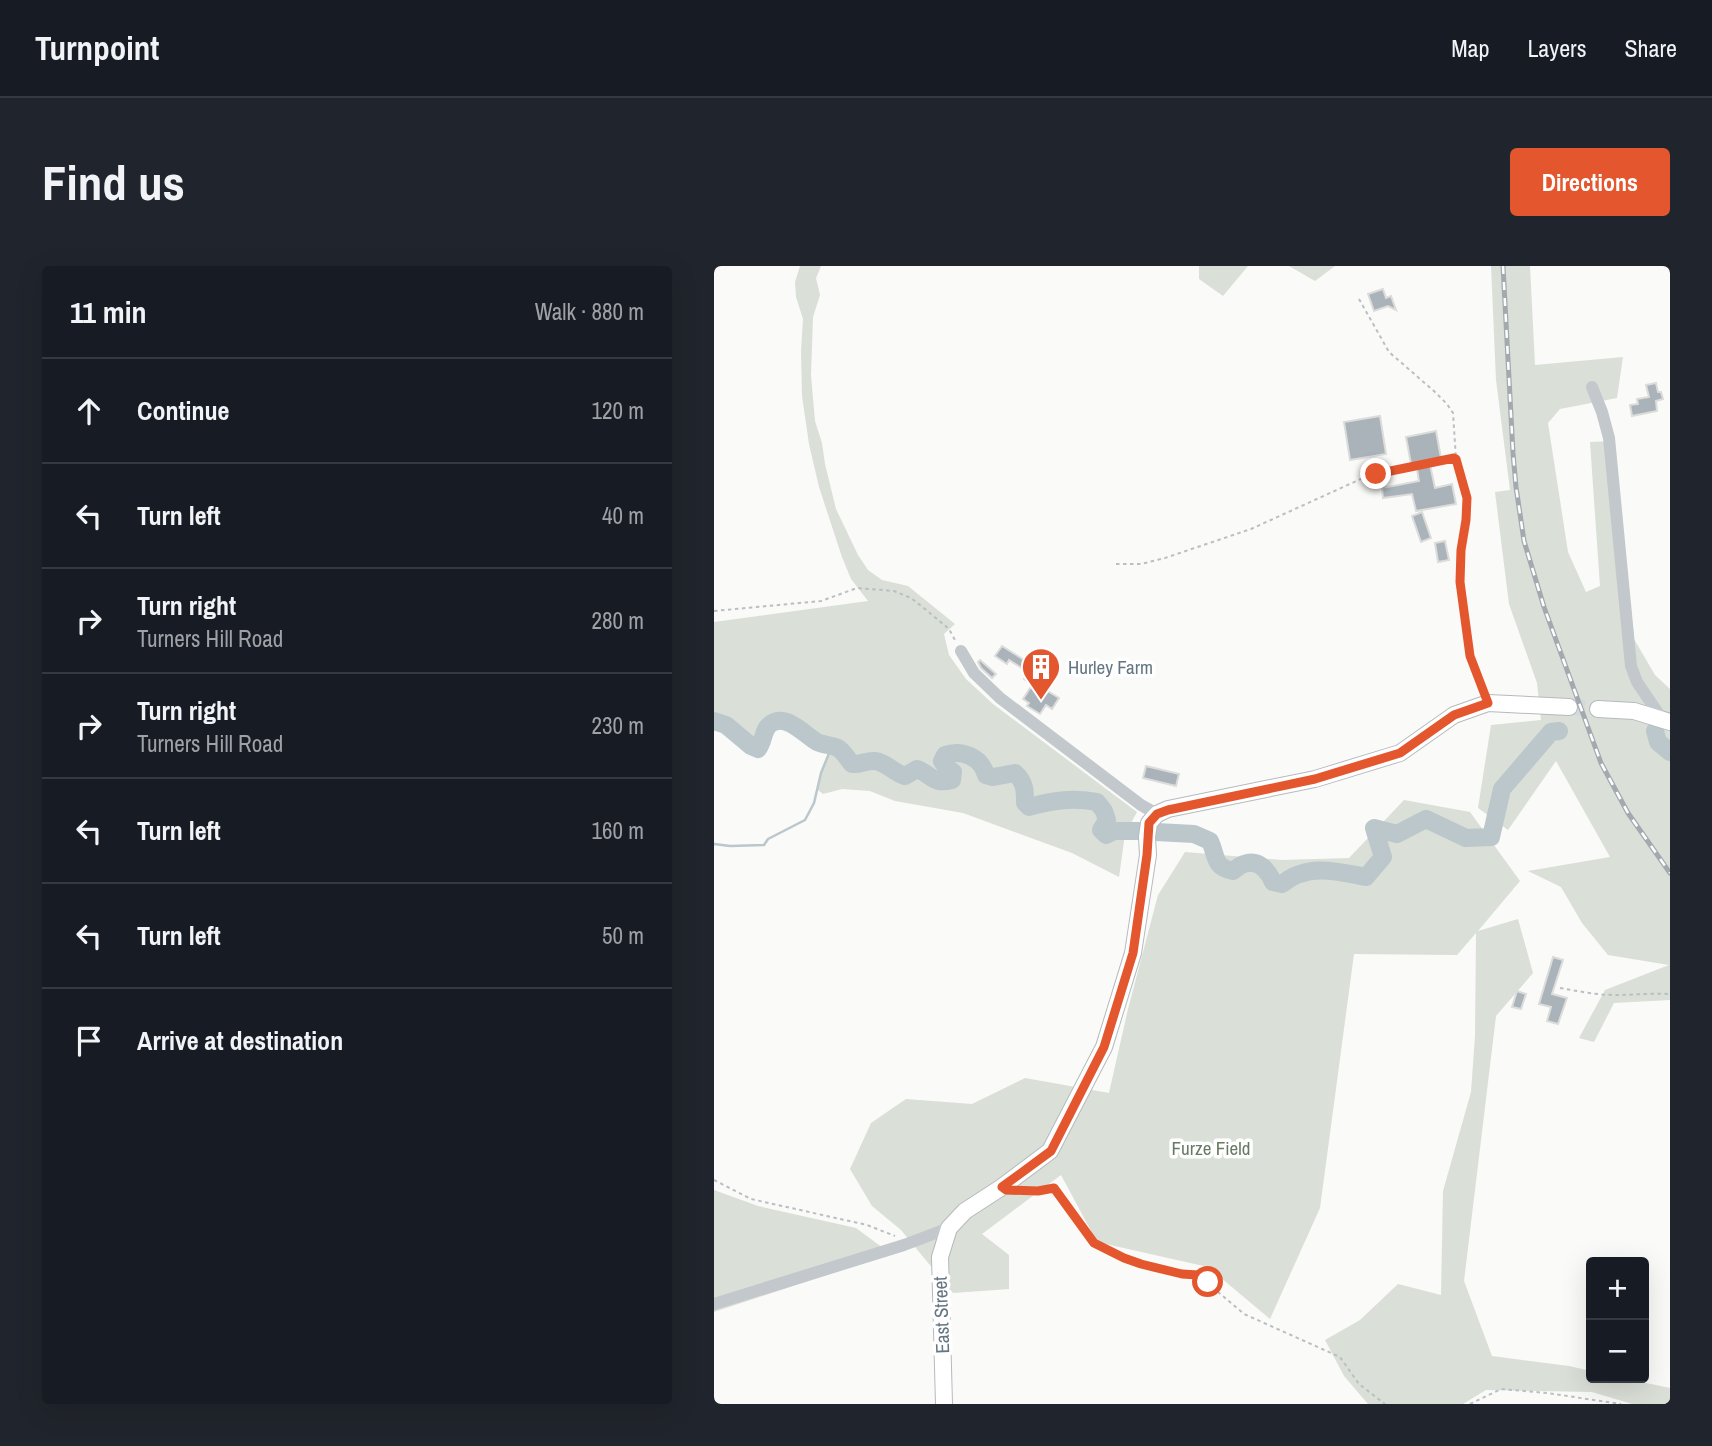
<!DOCTYPE html>
<html lang="en">
<head>
<meta charset="utf-8">
<style>
  :root { --surface:#171b24; --page:#20242c; --text:#f1f3f6; --muted:#9ea1a6; --line:#363941; --accent:#e4572e }
  body { margin:0; font-family:"Archivo Narrow",sans-serif; background:var(--page); color:var(--text) }
  .controls { position:absolute; right:21px; bottom:21px; display:grid; overflow:hidden; border-radius:7px; box-shadow:0 7px 28px #0002 }
  .controls button { width:63px; height:63px; display:grid; place-items:center; padding:0; border:0; border-bottom:2px solid var(--line); background:var(--surface); color:var(--text); font:35px sans-serif }
  .stop { position:absolute; width:21px; height:21px; margin:-16px; border:5px solid #e4572e; border-radius:50%; background:#fff }
  .stop.end { background:#e4572e; border-color:#fff; box-shadow:0 2px 7px #0008 }
  .list { margin:0; padding:0; list-style:none }
  h2 { display:flex; justify-content:space-between; align-items:center; height:91px; margin:0; padding:0 28px; font-size:30px }
  h2 small { font-size:23px; font-weight:400; color:var(--muted) }
  .list li { display:grid; grid-template-columns:46px 1fr auto; gap:21px; align-items:center; box-sizing:border-box; height:105px; padding:0 28px; border-top:2px solid var(--line) }
  .list b { display:block; font-size:26px; white-space:nowrap }
  .list p { margin:0; font-size:23px; white-space:nowrap; color:var(--muted) }
  .list em { font-size:23px; font-style:normal; color:var(--muted) }
  .icon { flex:none; width:38px; height:38px; fill:none; stroke:currentColor; stroke-width:2; stroke-linecap:round; stroke-linejoin:round }
  .map { position:relative; flex:none; width:956px; height:1138px; overflow:hidden; border-radius:7px }
  header { display:flex; align-items:center; gap:42px; box-sizing:border-box; height:98px; padding:0 35px; background:var(--surface); border-bottom:2px solid var(--line) }
  header strong { font-size:33px }
  nav { display:flex; gap:38px; margin-inline-start:auto; font-size:24px }
  .intro { display:flex; align-items:center; justify-content:space-between; box-sizing:border-box; height:168px; padding:0 42px }
  h1 { margin:0; font-size:49px }
  .button { padding:18px 32px; border-radius:7px; background:var(--accent); color:#fff; font-size:24px; font-weight:700 }
  main { display:flex; gap:42px; padding:0 42px }
  aside { flex:1; background:var(--surface); border-radius:7px; box-shadow:0 7px 28px #0002 }
  .map>svg:first-child { display:block }
  .green { fill:#dadfd7 }
  .lines { fill:none; stroke-linecap:round; stroke-linejoin:round }
  .stream { stroke:#bbc7cb; stroke-width:2.5 }
  .river { stroke:#bbc7cb; stroke-width:18 }
  .building { fill:#aab3b9; stroke:#dcdcda; stroke-width:2 }
  .major-tunnel { stroke:#d5d9db; stroke-width:16; stroke-dasharray:16 8; stroke-linecap:butt }
  .major-casing { stroke:#b5babe; stroke-width:18 }
  .path { stroke:#bbbfc2; stroke-width:2; stroke-dasharray:3.5 3.5; stroke-linecap:butt }
  .minor { stroke:#c3c8cc; stroke-width:12 }
  .major { stroke:#fff; stroke-width:16 }
  .rail-casing { stroke:#a2aab0; stroke-width:5 }
  .rail { stroke:#fff; stroke-width:2.5; stroke-dasharray:8; stroke-linecap:butt }
  .route { stroke:#e4572e; stroke-width:9 }
  .labels { text-anchor:middle; stroke-width:7; stroke-linejoin:round; paint-order:stroke }
  .poi-label { font-size:19px; fill:#657683; stroke:#fff; text-anchor:start }
  .park-label { font-size:19px; fill:#687a64; stroke:#fff }
  .street-label { font-size:19px; fill:#657683; stroke:#fff }
</style>
</head>
<body>
<header>
<strong>Turnpoint</strong>
<nav><a>Map</a><a>Layers</a><a>Share</a></nav>
</header>
<div class="intro"><h1>Find us</h1><a class="button">Directions</a></div>
<main>
<aside>
<h2>11 min<small>Walk · 880 m</small></h2>
<ul class="list">
<li><svg class="icon" aria-label="ahead" viewBox="0 0 24 24"><path d="M12 20V5M6 11l6-6 6 6"/></svg><div><b>Continue</b></div><em>120 m</em></li>
<li><svg class="icon" aria-label="left" viewBox="0 0 24 24"><path d="M17 20v-9H6M10 6l-5 5 5 5"/></svg><div><b>Turn left</b></div><em>40 m</em></li>
<li><svg class="icon" aria-label="right" viewBox="0 0 24 24"><path d="M7 20v-9h11M14 6l5 5-5 5"/></svg><div><b>Turn right</b><p>Turners Hill Road</p></div><em>280 m</em></li>
<li><svg class="icon" aria-label="right" viewBox="0 0 24 24"><path d="M7 20v-9h11M14 6l5 5-5 5"/></svg><div><b>Turn right</b><p>Turners Hill Road</p></div><em>230 m</em></li>
<li><svg class="icon" aria-label="left" viewBox="0 0 24 24"><path d="M17 20v-9H6M10 6l-5 5 5 5"/></svg><div><b>Turn left</b></div><em>160 m</em></li>
<li><svg class="icon" aria-label="left" viewBox="0 0 24 24"><path d="M17 20v-9H6M10 6l-5 5 5 5"/></svg><div><b>Turn left</b></div><em>50 m</em></li>
<li><svg class="icon" aria-label="arrive" viewBox="0 0 24 24"><path d="M6 21V4h12l-3 4 3 4H6"/></svg><div><b>Arrive at destination</b></div></li>
</ul>
</aside>
<div class="map">
<svg width="956" height="1138" viewBox="0 0 956 1138">
  <rect width="100%" height="100%" fill="#fafaf8"/>
  <path class="green" d="M86 0H107L102 12 106 29 99 51 97 109 101 155 108 177 111 198 122 243 144 289 154 304 168 314 194 320 241 358 230 368 235 389 252 413 279 438 423 546 411 568 405 611 358 587 249 547 181 535 156 525 128 523 109 528 104 524 107 507 117 480C114 479 110 479 106 477 93 472 72 446 56 458 49 463 51 475 44 483L37 480 12 459 0 455V356L154 335 137 313 128 291 105 221 95 178 88 130 87 85 89 53 82 31 81 16Z
    M485 0H534L509 30 485 13Z
    M575 0H621L601 15Z
    M777 0H816L821 99 909 91 903 132 846 143 834 157 854 286 872 326 886 320 876 176 900 175 920 373 941 409 956 423V734L900 737 880 776 865 772 891 724 955 699 894 689 868 657 847 621 814 605 896 591 842 495 794 564 764 542 777 459 827 454 823 417 795 338 781 226 796 224 782 114Z
    M690 534 756 546 806 615 764 665 804 653 819 707 782 750 750 1015 778 1090 855 1100 877 1105V1112H908L956 1122V1138H918L878 1126 772 1124 749 1138H654L630 1110 611 1074 646 1054 684 1018 727 1029 729 925 757 826 761 770 762 667 743 689 640 688 606 942 556 1053 494 1001 383 976 347 909 268 968 295 989V1023L239 1027 187 964 158 940 136 903 157 857 192 833 258 838 311 812 395 827 414 743 444 629 471 586 568 594 635 592Z
    M0 924 44 940 142 962 177 988 0 1046Z"/>
  <g class="lines">
    <path class="stream" d="M0 578 16 580 50 579 54 573 91 554 100 537 107 507 118 480"/>
    <path class="river" d="M0 455 12 459 37 480 44 483C51 474 48 461 60 456 75 450 91 469 103 476 109 479 118 479 124 482 129 485 134 493 138 498 146 499 153 494 161 495 172 496 180 507 191 510L203 503C219 509 218 519 238 514L239 506 232 501 228 495 231 489C248 483 267 491 272 509L279 511 301 507C311 516 311 524 311 537L315 541C338 534 360 531 383 536L390 545 393 554 387 564 392 569 400 565H425
      M941 465 944 476 956 486
      M442 566 480 568 496 575C503 590 499 601 519 605 523 602 526 599 530 598 545 592 554 605 559 616L568 618C593 597 623 605 652 611L669 591 660 562 683 568 712 553 752 572 777 571 788 523 837 466 845 465"/>
  </g>
  <path class="building" d="M669 23 672 32 677 30 682 44 674 40 660 45 654 28Z
    M942 117 944 126H947L949 133 942 135 943 145 918 150 916 139 924 138 923 133 935 131 932 119Z
    M666 150 672 188 636 194 630 156Z
    M722 165 727 192 715 194 721 222 738 218 742 238 702 245 698 228 669 232 668 222 705 215 702 197 697 198 692 171Z
    M708 246 717 272 707 276 698 250Z
    M731 275 735 294 724 296 721 277Z
    M288 380 329 406 322 418 345 432 338 443 332 439 326 448 313 440 315 437 309 433 318 419 310 413 314 406 295 394 293 398 281 390Z
    M266 394 282 408 278 412 267 402 264 396Z
    M432 500 465 508 462 520 429 512Z
    M839 691 849 694 838 728 853 732 844 758 833 755 837 741 825 738Z
    M803 725 812 728 807 743 798 741Z"/>
  <g class="lines">
    <path class="major-tunnel" d="M855 441 884 443"/>
    <g class="major-casing">
      <path id="major" d="M884 443 920 445 956 456
        M230 1138 226 991 235 962 251 945 288 921 336 885 390 781 419 687 434 589 433 571 435 557 443 548 454 543 601 513 686 487 740 449 774 437 855 441"/>
    </g>
    <path class="path" d="M645 33 675 86 721 126 733 138 739 147 742 193 753 232 747 284 746 316 756 390 770 426
      M402 298H427L451 292 537 263 649 212 662 208 741 192
      M0 345 107 335 143 322 180 325 197 332 211 343 235 363 242 376
      M846 722C864 725 882 729 901 729 919 729 937 727 956 728
      M0 914 37 933 153 959 181 970
      M306 924 324 925 340 922 380 977 410 992 427 998 468 1008 484 1009 530 1048 626 1091 645 1118 671 1138
      M756 1138 787 1123 833 1127 907 1138"/>
    <path class="minor" d="M878 121 888 146 895 172 917 400 923 416 948 453
      M247 385 260 407 286 432 427 539 443 548
      M0 1038 190 979 235 962"/>
    <use href="#major" class="major"/>
    <g class="rail-casing">
      <path id="rail" d="M789 0 799 187 802 221 810 275 830 341 887 497 914 547 956 607"/>
    </g>
    <use href="#rail" class="rail"/>
  </g>
  <g class="lines">
    <path class="route" d="M494 1016 484 1009 468 1008 427 998 410 992 380 977 340 922 324 925 292 924 288 921 337 885 390 781 419 687 433 589 435 557 443 548 454 544 601 513 686 487 740 449 774 437 756 390 746 316 747 284 752 254 753 232 742 193 740 192 662 208"/>
  </g>
  <defs>
    <g id="building-pin" transform="scale(2.0125)"><path d="M0 17L-7.5 6A9.5 9.5 0 1 1 7.5 6Z" fill="#e4572e" stroke="#fff"/><path d="M-4-6H4V6H1V3H-1V6H-4ZM-2.5-4.3h1.7v1.8h-1.7ZM.8-4.3h1.7v1.8H.8ZM-2.5-1h1.7V.8h-1.7ZM.8-1h1.7V.8H.8Z" fill="#fff"/></g>
  </defs>
  <g fill-rule="evenodd">
    <use href="#building-pin" x="327" y="401"/>
  </g>
  <g class="labels">
    <g class="poi-label">
      <text x="354" y="408">Hurley Farm</text>
    </g>
    <g class="park-label">
      <text x="497" y="889">Furze Field</text>
    </g>
    <g class="street-label">
      <text transform="translate(227 1049) rotate(-92)" y="7">East Street</text>
    </g>
  </g>
</svg>
<div class="controls">
<button>+</button>
<button>−</button>
</div>
<div class="stop" style="left:494px;top:1016px"></div>
<div class="stop end" style="left:662px;top:208px"></div>
</div>
</main>
</body>
</html>
